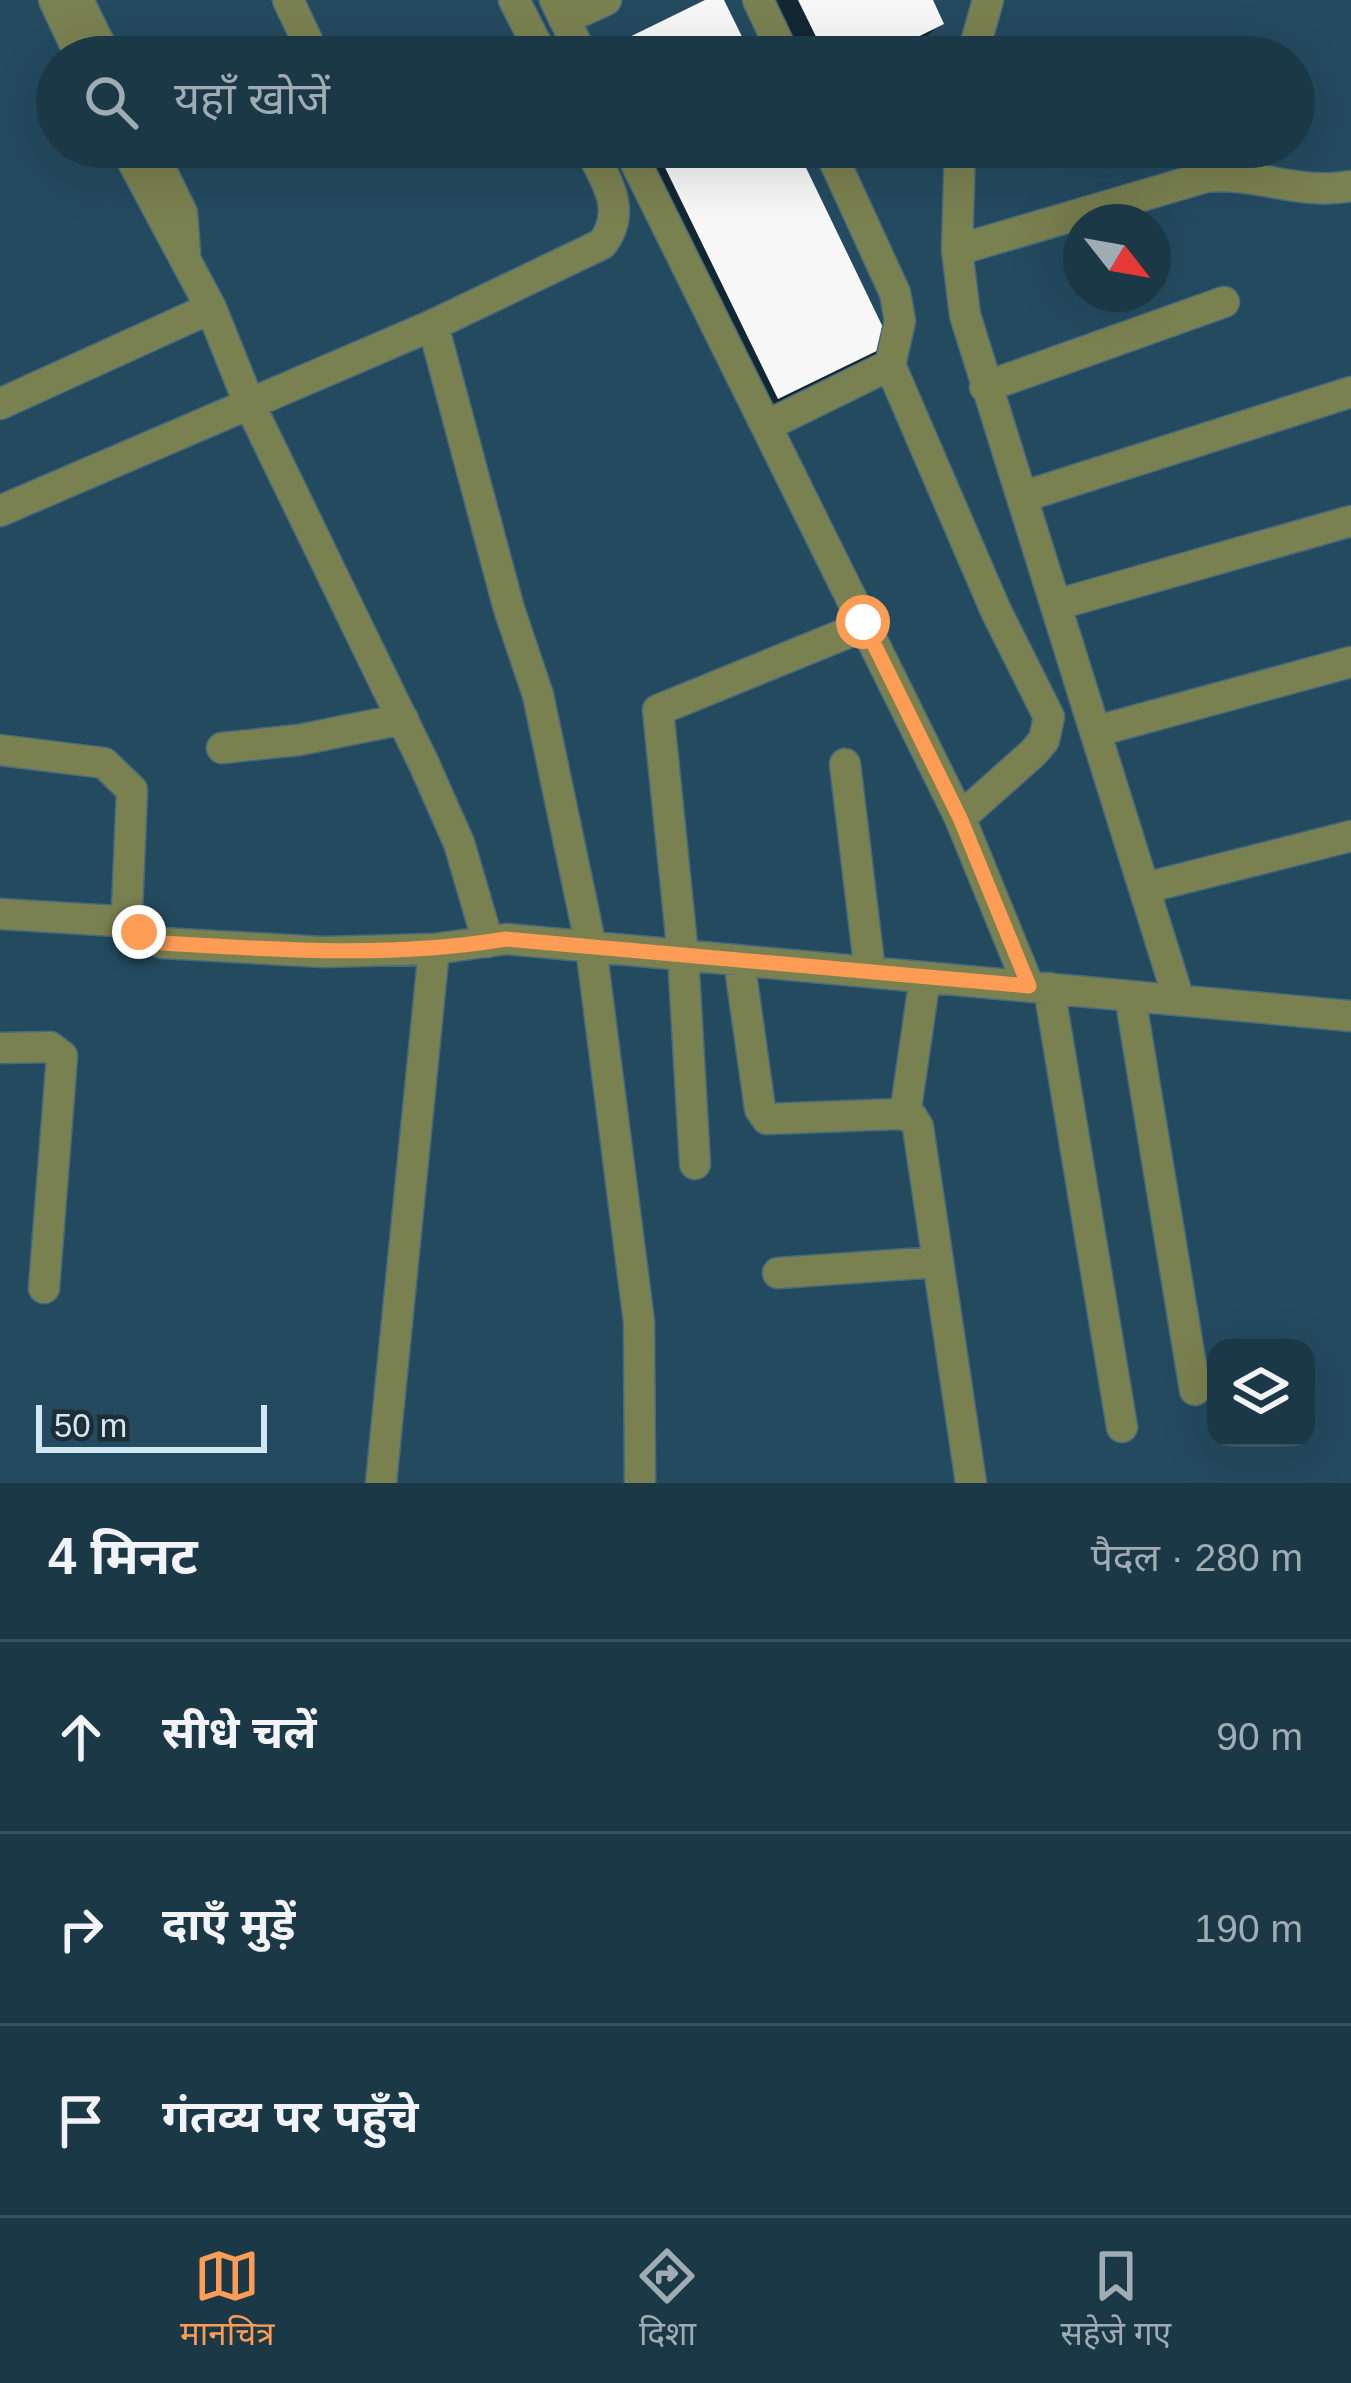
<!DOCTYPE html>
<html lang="hi">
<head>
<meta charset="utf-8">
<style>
  :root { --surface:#1b3847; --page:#243f4e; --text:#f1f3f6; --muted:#a0acb4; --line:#395260; --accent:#fd9c55 }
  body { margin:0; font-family:Helvetica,"Noto Sans Devanagari",sans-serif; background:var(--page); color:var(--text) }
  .controls { position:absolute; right:36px; bottom:36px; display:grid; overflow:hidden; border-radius:24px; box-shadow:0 12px 48px #0002 }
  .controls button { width:108px; height:108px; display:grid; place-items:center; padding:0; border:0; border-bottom:3px solid var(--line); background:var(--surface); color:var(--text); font:60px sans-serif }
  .compass { position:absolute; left:1063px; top:204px; width:108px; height:108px; border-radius:50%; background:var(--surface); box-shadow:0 12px 48px #0002; rotate:121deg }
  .scale { position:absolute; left:36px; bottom:30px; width:231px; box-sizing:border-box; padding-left:12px; border:6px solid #d2e7f4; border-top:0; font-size:33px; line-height:42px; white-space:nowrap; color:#d2e7f4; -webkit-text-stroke:9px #1d2e37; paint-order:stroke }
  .stop { position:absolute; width:36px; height:36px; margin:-27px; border:9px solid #fd9c55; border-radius:50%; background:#fff }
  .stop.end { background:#fd9c55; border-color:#fff; box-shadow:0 3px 12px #0008 }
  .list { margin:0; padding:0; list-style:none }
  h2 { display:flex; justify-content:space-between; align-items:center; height:156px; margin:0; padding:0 48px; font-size:51px }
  h2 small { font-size:39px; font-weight:400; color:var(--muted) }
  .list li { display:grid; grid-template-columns:78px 1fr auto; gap:36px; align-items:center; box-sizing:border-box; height:192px; padding:0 48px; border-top:3px solid var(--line) }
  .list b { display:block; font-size:45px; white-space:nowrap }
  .list em { font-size:39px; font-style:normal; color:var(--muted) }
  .icon { flex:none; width:66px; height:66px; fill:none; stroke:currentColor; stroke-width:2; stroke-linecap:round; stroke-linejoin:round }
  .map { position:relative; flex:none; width:1351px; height:1483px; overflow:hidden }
  .search { position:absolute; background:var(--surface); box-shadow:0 12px 48px #0002; left:36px; right:36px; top:36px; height:132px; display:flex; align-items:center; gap:30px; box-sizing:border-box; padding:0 42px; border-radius:66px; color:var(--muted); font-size:45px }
  .sheet { height:732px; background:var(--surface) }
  nav { display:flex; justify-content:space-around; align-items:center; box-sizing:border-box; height:168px; border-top:3px solid var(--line); background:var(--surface); font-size:33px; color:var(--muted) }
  nav a { display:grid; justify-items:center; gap:6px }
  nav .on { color:var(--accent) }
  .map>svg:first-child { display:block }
  .shadow { fill:#0007 }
  .building { fill:#f7f7f7 }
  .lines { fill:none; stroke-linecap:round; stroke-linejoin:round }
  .minor-casing { stroke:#47697d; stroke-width:33 }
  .minor { stroke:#7a8150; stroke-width:30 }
  .route { stroke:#fd9c55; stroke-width:15 }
</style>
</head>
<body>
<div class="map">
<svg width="1351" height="1483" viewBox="0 0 1351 1483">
  <rect width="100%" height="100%" fill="#244a5f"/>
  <path class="shadow" d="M774 0H929L941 23 924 39 888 57H802Z
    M632 147H792L887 343 871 359 761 413Z"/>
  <path class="building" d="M705 0H724L752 57H612L607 48Z
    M798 0H933L944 24 877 57H826Z
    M655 147H796L891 344 778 399Z"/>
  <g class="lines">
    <g class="minor-casing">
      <path id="minor" d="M54 0 81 57
        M78 0 106 57
        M288 0 315 57
        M514 0 543 57
        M555 0 583 57
        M758 0 785 57
        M564 19 606 0
        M972 57 988 0
        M125 147 211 308 249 403 424 764 459 843 488 942
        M150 147 182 213 185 253
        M628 147 960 818 1029 987
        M828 147 895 293 900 321 890 365 996 611 1049 717 1044 740 1033 753 960 818
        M960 147 957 250 965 315 1179 1000
        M957 250 1206 177C1256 172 1302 196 1351 186
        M433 325 509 609 538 695 591 947 639 1322 640 1483
        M985 387 1224 302
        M0 404 211 308
        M766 426 890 365
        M1022 497 1351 392
        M0 511 433 325 602 244C628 210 606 181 589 147
        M1059 604 1351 521
        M1097 731 1351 662
        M222 748 299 740 403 719
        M0 750 104 763 132 790 127 910 139 932 162 943 324 952 434 949
        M845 764 870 972
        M1145 888 1351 836
        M0 914 133 922
        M739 960 760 1109 767 1119 899 1114 912 1117 918 1127 971 1483
        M1049 988 1122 1427
        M1130 996 1195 1390
        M0 1048 50 1047 62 1056 44 1288
        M905 1115 925 977
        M695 1164 683 955 658 710 852 631
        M778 1273 938 1262
        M381 1483 434 949 506 939 1351 1016"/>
    </g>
    <use href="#minor" class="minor"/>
  </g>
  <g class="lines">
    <path class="route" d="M139 932 162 943C277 950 392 958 506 939L1029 986 960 818 863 622"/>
  </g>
</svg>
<div class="controls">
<button><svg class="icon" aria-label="layers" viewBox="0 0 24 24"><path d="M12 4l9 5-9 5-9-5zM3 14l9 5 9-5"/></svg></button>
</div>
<svg class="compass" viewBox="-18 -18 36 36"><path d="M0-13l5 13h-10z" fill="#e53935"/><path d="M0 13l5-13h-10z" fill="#a0acb4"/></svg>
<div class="scale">50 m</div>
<div class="stop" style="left:863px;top:622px"></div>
<div class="stop end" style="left:139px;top:932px"></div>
<div class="search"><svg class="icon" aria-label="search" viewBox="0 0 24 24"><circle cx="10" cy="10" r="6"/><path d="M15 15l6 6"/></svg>यहाँ खोजें</div>
</div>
<section class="sheet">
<h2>4 मिनट<small>पैदल · 280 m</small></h2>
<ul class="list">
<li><svg class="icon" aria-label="ahead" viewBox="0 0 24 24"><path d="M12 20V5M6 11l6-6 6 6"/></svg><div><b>सीधे चलें</b></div><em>90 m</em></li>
<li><svg class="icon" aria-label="right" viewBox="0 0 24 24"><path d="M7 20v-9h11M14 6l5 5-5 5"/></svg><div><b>दाएँ मुड़ें</b></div><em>190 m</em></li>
<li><svg class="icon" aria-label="arrive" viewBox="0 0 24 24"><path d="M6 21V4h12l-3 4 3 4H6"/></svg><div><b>गंतव्य पर पहुँचे</b></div></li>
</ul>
</section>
<nav>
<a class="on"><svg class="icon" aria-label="map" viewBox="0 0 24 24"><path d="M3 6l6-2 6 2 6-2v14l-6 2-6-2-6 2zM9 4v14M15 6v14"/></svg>मानचित्र</a>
<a><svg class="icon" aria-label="directions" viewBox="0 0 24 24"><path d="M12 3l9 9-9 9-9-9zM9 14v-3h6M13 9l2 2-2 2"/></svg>दिशा</a>
<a><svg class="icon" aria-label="saved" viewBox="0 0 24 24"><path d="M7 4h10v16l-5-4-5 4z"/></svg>सहेजे गए</a>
</nav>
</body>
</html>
